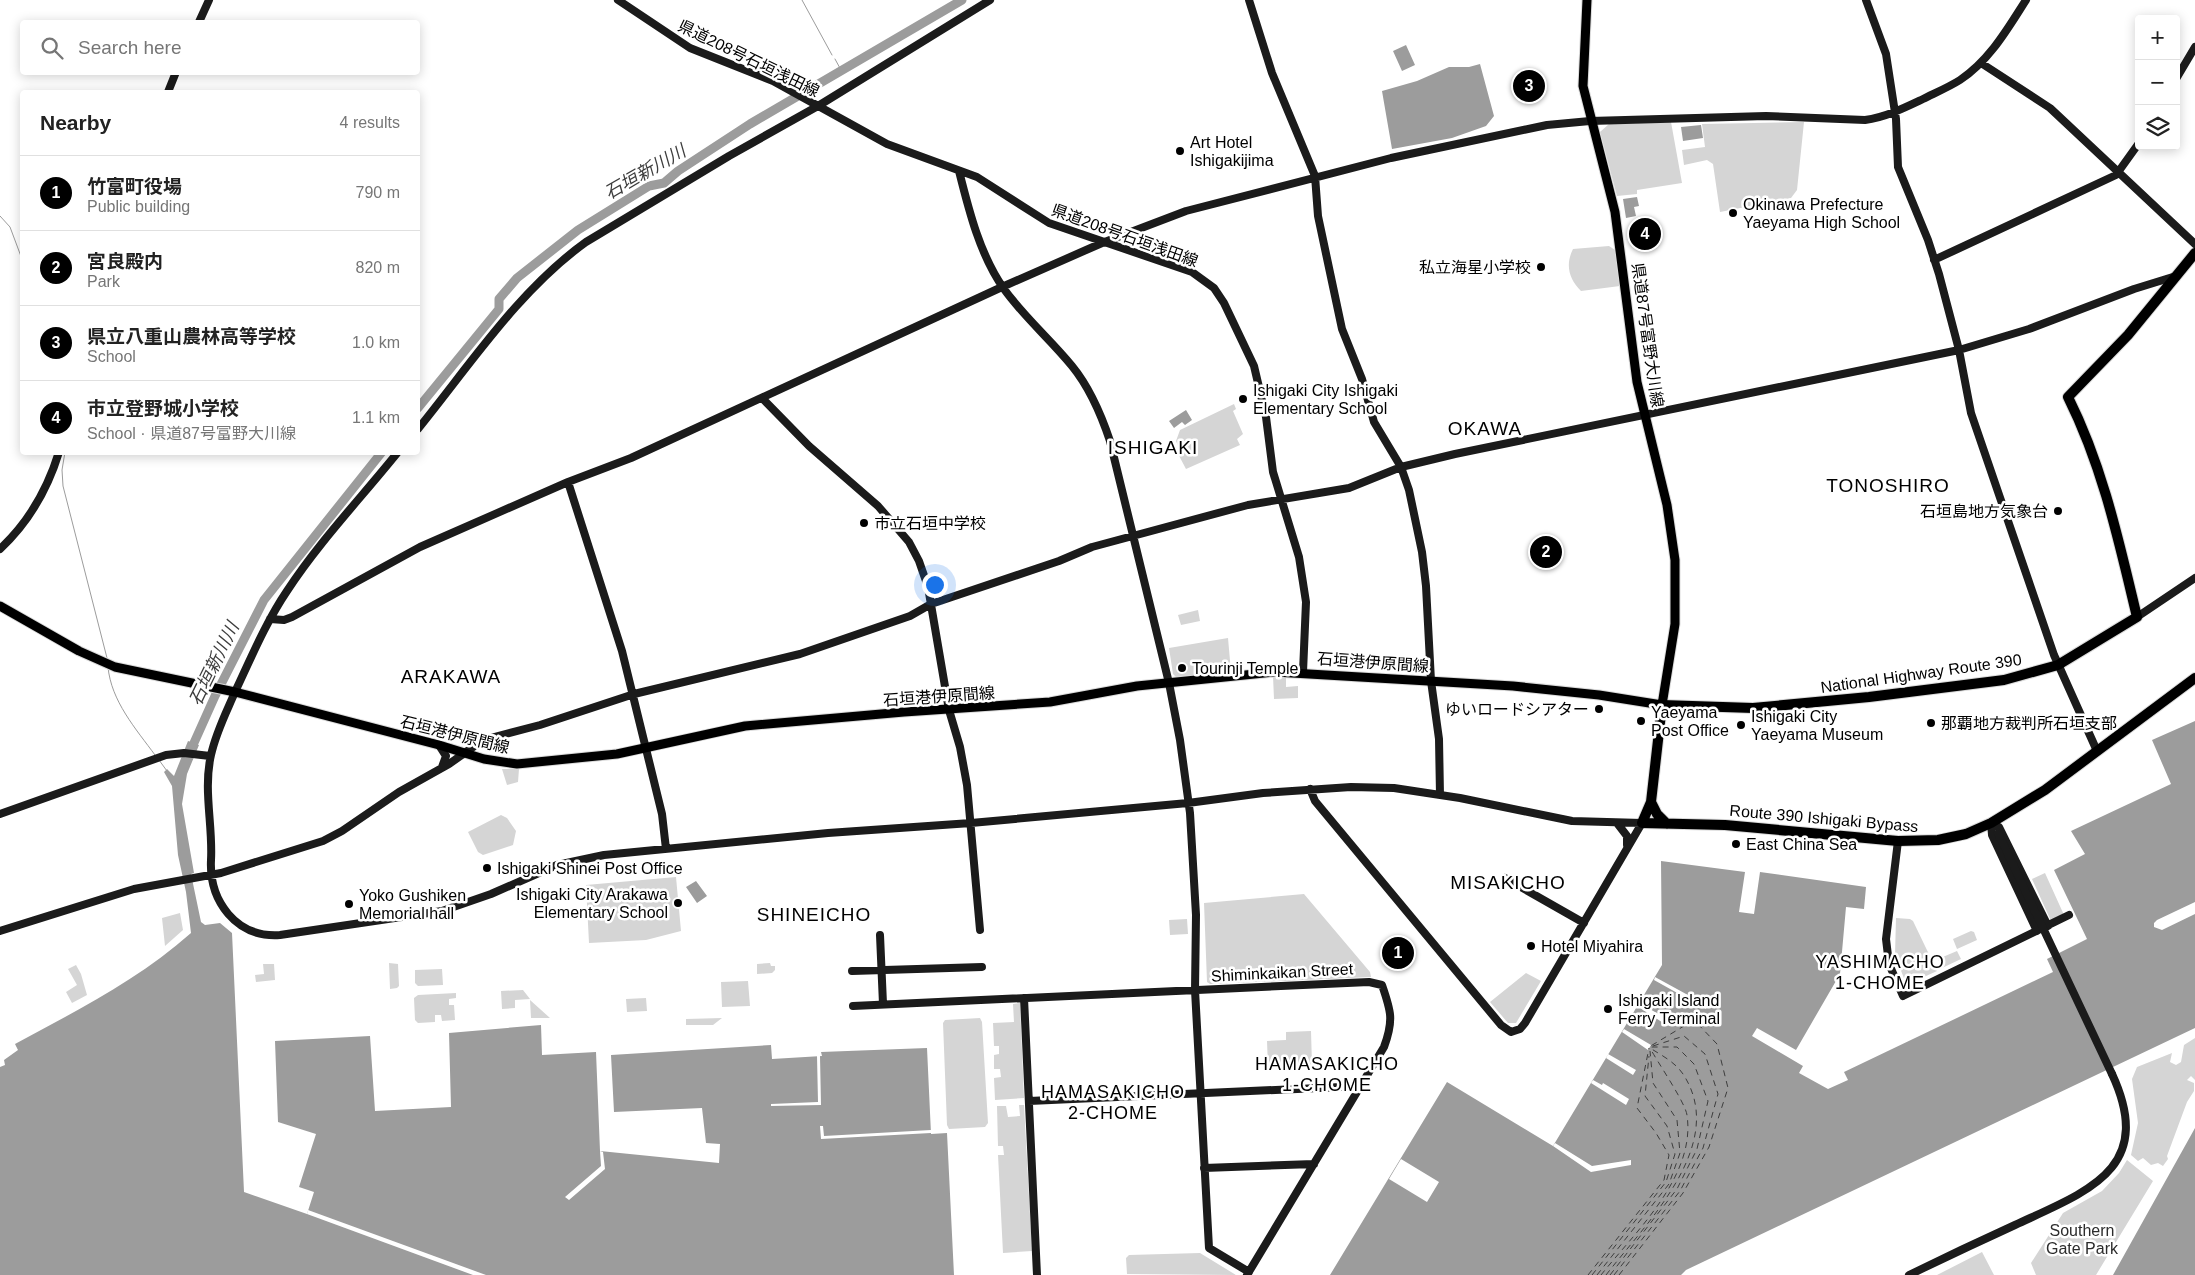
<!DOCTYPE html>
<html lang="en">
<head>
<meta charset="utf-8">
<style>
  :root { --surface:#fff; --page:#f2f2f2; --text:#222; --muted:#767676; --line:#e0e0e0; --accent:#000 }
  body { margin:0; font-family:Arial,"Noto Sans JP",sans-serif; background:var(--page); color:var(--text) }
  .controls { position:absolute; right:15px; top:15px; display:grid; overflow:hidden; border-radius:5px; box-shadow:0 2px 12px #0003 }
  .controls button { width:45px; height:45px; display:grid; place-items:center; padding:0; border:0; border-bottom:1px solid var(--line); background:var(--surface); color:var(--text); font:25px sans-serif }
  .you { position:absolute; left:934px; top:584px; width:18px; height:18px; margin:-12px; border:4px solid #fff; border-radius:50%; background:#1a73e8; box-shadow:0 0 0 8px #1a73e833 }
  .badge { display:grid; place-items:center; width:32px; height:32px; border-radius:50%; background:var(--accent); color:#fff; font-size:16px; font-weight:700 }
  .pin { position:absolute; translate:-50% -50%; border:2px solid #fff; box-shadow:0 1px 5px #0006 }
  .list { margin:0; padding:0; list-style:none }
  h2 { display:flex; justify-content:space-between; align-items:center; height:65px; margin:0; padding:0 20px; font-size:21px }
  h2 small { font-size:16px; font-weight:400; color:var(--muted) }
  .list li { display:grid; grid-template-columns:32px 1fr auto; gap:15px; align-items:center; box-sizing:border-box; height:75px; padding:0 20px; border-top:1px solid var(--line) }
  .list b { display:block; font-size:19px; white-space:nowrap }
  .list p { margin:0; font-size:16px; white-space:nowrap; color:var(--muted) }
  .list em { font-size:16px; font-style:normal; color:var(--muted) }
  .icon { flex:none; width:28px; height:28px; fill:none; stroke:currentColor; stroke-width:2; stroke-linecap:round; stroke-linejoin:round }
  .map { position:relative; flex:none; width:2195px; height:1275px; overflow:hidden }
  .search { position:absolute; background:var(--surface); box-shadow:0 2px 12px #0003; left:20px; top:20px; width:400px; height:55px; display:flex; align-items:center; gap:12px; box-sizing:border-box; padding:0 18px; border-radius:5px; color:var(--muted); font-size:19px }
  .panel { position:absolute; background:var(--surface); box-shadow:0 2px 12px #0003; left:20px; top:90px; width:400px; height:365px; border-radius:5px }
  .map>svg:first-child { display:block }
  .green { fill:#d5d5d5 }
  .water { fill:#9c9c9c }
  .pier { fill:#fff }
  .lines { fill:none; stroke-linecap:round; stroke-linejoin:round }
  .stream { stroke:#9c9c9c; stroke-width:1 }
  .river { stroke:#9c9c9c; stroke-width:9 }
  .ferry { stroke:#3d3d3d; stroke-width:1; stroke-dasharray:6 5; stroke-linecap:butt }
  .primary-casing { stroke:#dbdbdb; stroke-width:11 }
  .highway-casing { stroke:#dbdbdb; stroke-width:12 }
  .secondary { stroke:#1b1b1b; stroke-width:8 }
  .primary { stroke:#000; stroke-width:9 }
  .highway { stroke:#000; stroke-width:10 }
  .secondary-bridge { stroke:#1b1b1b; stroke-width:8 }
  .poi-dot { fill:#000; stroke:#fff; stroke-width:2 }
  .labels { text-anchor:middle; stroke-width:5; stroke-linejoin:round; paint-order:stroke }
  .street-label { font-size:16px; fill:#000; stroke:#fff }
  .poi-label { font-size:16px; fill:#000; stroke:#fff; text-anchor:start }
  .park-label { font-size:16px; fill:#2c2c2c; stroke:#fff }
  .water-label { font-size:18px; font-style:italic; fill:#3d3d3d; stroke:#fff }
  .neighbourhood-label { font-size:18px; letter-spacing:1px; fill:#000; stroke:#fff }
  .quarter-label { font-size:19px; letter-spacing:1px; fill:#000; stroke:#fff }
</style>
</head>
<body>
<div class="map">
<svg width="2195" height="1275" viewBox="0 0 2195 1275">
  <rect width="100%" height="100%" fill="#fff"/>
  <path class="green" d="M1671 122 1682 183 1637 190V194L1617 196 1600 132 1609 124Z
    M1804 122 1797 190 1791 198 1720 212 1713 164 1707 160 1684 165 1682 150 1705 147 1702 124Z
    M1609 246 1615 250 1620 286 1581 291C1569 279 1565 265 1573 249Z
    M1234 404 1236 409 1233 411 1243 434 1237 439 1240 445 1186 469 1176 450 1179 448 1176 441 1180 430Z
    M1198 610 1200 621 1181 625 1178 615Z
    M1228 638 1231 672 1177 678 1173 674 1169 648Z
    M1273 676H1286V687L1298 686V698L1274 699Z
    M502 769H519L518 782 507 785Z
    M501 815 507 818 516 831 513 845 483 855 478 852 468 832Z
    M2045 873 2064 915 2051 921 2032 879Z
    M676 877 681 931 646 940 589 943 586 885Z
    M1304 894 1370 972 1371 977 1210 984 1207 982 1204 903Z
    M180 913 183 930 165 946 162 918Z
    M1896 918 1910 919 1913 921 1937 971 1913 982 1905 981 1895 955Z
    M1187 919 1188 934 1170 935 1169 920Z
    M1971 931 1974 932 1977 940 1957 949 1953 939Z
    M1957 951 1961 959 1942 968 1938 959Z
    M389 963 398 964 399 986 397 988 390 989Z
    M770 963 771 966H775V970L772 973 757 974V964Z
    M263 964H274L275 980 256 982 255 975 264 974Z
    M76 965 81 974 87 995 72 1003 66 992 77 985 68 969Z
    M442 969 443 985 418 986 415 983V970Z
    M1526 973 1541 981 1516 1023H1508L1490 1002Z
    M748 981 750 1006 722 1007 721 982Z
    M523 990 530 999 515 1000V1008L502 1009 501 991Z
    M456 993V998L449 999V1005H454L455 1020 442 1021 441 1015H435V1022L418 1023 415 1020 414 998 418 995Z
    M646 998 647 1011 627 1012 626 999Z
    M530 1000 550 1018H531Z
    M1020 1003 1024 1098 995 1100 994 1078 1001 1077 1000 1069H994V1055L999 1054V1046H994L993 1023 1014 1022 1013 1004Z
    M722 1018 713 1025H686V1019Z
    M980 1018 982 1022 988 1123 985 1127 949 1129 947 1125 943 1023 945 1020Z
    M1311 1031 1312 1065 1268 1067 1267 1041 1286 1040V1032Z
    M2195 1038V1080L2191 1076 2187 1080 2194 1083V1091L2187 1102 2167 1156 2168 1159 2163 1166 2158 1163 2151 1165 2143 1158 2138 1161 2131 1155 2138 1123 2132 1079 2137 1067 2172 1053 2170 1062 2176 1065 2181 1062 2184 1045Z
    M1019 1105H1024L1032 1251 1003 1253 998 1155H1004L1003 1146H998L997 1106H1006L1008 1117 1020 1116Z
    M2127 1160 2153 1181 2096 1275H2036L2031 1263 2063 1213 2102 1191 2119 1173Z
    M1982 1252 1994 1275H1937Z
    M1200 1253 1236 1275 1127 1274 1126 1258 1129 1255Z"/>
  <path class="water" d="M1406 45 1415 65 1402 71 1393 51Z
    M1480 64 1494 116 1486 126 1452 138 1392 149 1382 91 1417 81 1449 67H1469Z
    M1701 125 1703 138 1683 141 1681 127Z
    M1637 197 1639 206 1634 207 1636 216 1626 218 1623 199Z
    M1186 410 1192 420 1185 425 1182 422 1174 428 1169 421Z
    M2195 721V1028L1686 1270 1681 1275H1330L1447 1082 1553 1146 1662 965 1661 861 1745 872 1739 912 1754 914 1760 872 1866 887 1864 909 1846 907 1840 974 1796 1050 1757 1028 1752 1036 1803 1066 1799 1073 1828 1089 1848 1080 1844 1072 2053 972 2047 959 2087 939 2054 870 2085 854 2071 831 2171 784 2152 740Z
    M188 741 199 745 187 774 182 804 194 873 191 874 201 922 205 925 220 923 232 933 244 1192 307 1214 314 1192 299 1187 316 1134 278 1122 275 1041 370 1036 375 1111 451 1107 449 1033 541 1025 542 1055 596 1052 600 1151 719 1163 720 1144 706 1143 702 1108 614 1112 611 1055 771 1045 772 1059 822 1056 821 1052 927 1048 931 1134 947 1133 954 1275H0V1067L5 1065 4 1060 18 1050 15 1044C76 1011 138 980 191 933L186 892 178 855 172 786 164 772 167 769 174 776Z
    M696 881 707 896 697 903 686 887Z
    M2195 1128V1275H2113Z"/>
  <path class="pier" d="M2195 902V914L2162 930 2154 927V923L2157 920Z
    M1655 977 1708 1006 1706 1009 1654 980Z
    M1639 1003 1671 1021 1668 1026 1637 1006Z
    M1624 1029 1651 1045 1648 1050 1622 1032Z
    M1608 1054 1636 1070 1633 1075 1606 1058Z
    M817 1056H820L821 1105 771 1106V1104L818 1102Z
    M1593 1080 1602 1085 1603 1083 1629 1099 1626 1105 1591 1083Z
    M820 1126H823L824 1136 931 1130V1133L821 1139Z
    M1555 1143 1592 1166 1631 1160V1165L1591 1172 1553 1146Z
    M600 1151 603 1152 605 1169 569 1200 565 1197 601 1166Z
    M1401 1159 1439 1182 1427 1202 1389 1179Z
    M308 1210 486 1275H473L307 1214Z"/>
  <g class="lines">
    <path class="stream" d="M802 0 832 55
      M835 59 841 70
      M0 216 10 227 22 259
      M65 452 62 470 63 486 107 658
      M108 667C111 701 136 729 155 755
      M159 760 167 771"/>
    <path class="river" d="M418 408 499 309V299L517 278 578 230 649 186 664 183 678 171 750 124 962 0
      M189 754 215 696 264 600 382 452"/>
    <path class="ferry" d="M1588 1275 1664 1180 1669 1155 1656 1133 1637 1108 1649 1048
      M1592 1275 1666 1182 1675 1154 1667 1126 1645 1096 1649 1056
      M1597 1275 1669 1184 1680 1153 1677 1120 1653 1083 1650 1051
      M1601 1275C1636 1231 1696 1176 1687 1115 1685 1102 1658 1063 1650 1048
      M1606 1275C1646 1223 1729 1144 1683 1074 1675 1062 1661 1055 1650 1048
      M1610 1275 1677 1189 1697 1149 1708 1101 1694 1064 1677 1047H1650
      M1614 1275 1680 1191 1703 1148 1718 1094 1705 1054 1684 1036 1653 1046
      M1619 1275 1683 1193 1709 1147 1728 1088 1717 1044 1694 1020 1649 1047"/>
    <g class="primary-casing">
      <path id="primary" d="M0 606 79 651 115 667 235 692 439 745 484 759 517 764 617 754 745 726 904 712 1050 702 1137 686 1275 672 1513 686 1599 695 1662 705 1675 624V560L1667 505 1637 382 1615 212 1583 86 1587 0"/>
    </g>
    <g class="highway-casing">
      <path id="highway" d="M2195 253 2128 335 2068 397C2103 467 2119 542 2137 617L2058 665 2004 680 1869 697 1753 708 1662 705 1651 802 1642 823 1725 825 1898 841 1938 840 1966 834 1991 823 2045 790 2195 678
        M1651 802 1657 814 1667 824"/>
    </g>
    <path class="secondary" d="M618 0 690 48 773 81 887 144 977 177 1049 223 1192 272 1214 288 1224 303 1254 366 1266 417 1273 472 1299 557 1306 602 1303 672
      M1249 0 1272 73 1315 176 1318 216 1342 329 1362 379 1374 422 1401 467 1409 490 1422 552 1426 586 1431 681 1439 739 1440 795
      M1866 0 1886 54 1896 119 1898 167 1928 240 1939 274 1959 350 1971 413 2054 655 2097 751
      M199 22 209 0
      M1981 63 2050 108 2195 244
      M2176 79 2195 47
      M168 92 176 72
      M959 171C969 211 980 255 1004 289 1024 317 1050 339 1072 366 1090 388 1101 414 1110 441L1169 683 1180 740 1190 813 1196 915 1195 990 1209 1248 1249 1272
      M1934 260 2116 175 2139 143
      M762 398 809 446 878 506 909 542 919 561 928 587 949 710 960 747 967 785 980 930
      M418 429C470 365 519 290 586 242L729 156 818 106 990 0
      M398 452C361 498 319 542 287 591 266 622 251 658 235 692 226 713 216 732 211 755 203 790 213 825 211 860 209 901 236 938 280 935L442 911 491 894 557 865 604 855 828 833 971 823 1188 803 1263 793 1351 787 1394 788 1460 798 1572 821 1642 823
      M568 482 622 651 662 814 666 849
      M0 549C29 522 47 491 59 452
      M2137 617 2195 578
      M270 619 284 620 292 617 420 547 568 482 631 458 1002 287 1102 243 1186 211 1391 158 1547 125 1590 121 1766 116 1865 120C1886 117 1904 108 1923 99 1935 93 1949 87 1960 80 1990 60 2008 28 2026 0
      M439 745 446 756 442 767
      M1310 789 1315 801 1501 1025 1511 1032 1520 1029 1525 1023 1642 823
      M0 814 166 755 184 753 210 756
      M1617 823 1627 836V845
      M1991 823 1999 827 2048 926
      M1991 823 1992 835 2037 931
      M1898 841 1886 939 1889 964 1903 996 2069 915
      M1505 878 1584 923
      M0 931 134 889 221 873 323 841 342 831 399 792 449 764 483 740 540 725 634 694 800 654 910 616 931 604 1059 561 1092 547 1248 505 1349 488 1401 467 1455 454 1959 350 2029 329 2134 289 2176 276
      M880 935 883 1004
      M852 971 982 967
      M1024 998 1037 1275
      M853 1006 1369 982 1382 985C1391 1011 1394 1020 1384 1047L1247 1275
      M1029 1101 1363 1086
      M1204 1168 1314 1164
      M1909 1275C1944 1258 1980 1241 2015 1225 2088 1191 2156 1169 2112 1074"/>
    <use href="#primary" class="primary"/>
    <use href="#highway" class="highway"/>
    <path class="secondary-bridge" d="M1998 833 2112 1074"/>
  </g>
  <g class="poi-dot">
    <circle cx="1180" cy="151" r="5"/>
    <circle cx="1733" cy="213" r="5"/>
    <circle cx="1541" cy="267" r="5"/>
    <circle cx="1243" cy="399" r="5"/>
    <circle cx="2058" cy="511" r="5"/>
    <circle cx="864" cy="523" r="5"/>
    <circle cx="1182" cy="668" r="5"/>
    <circle cx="1599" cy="709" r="5"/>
    <circle cx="1641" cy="721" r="5"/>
    <circle cx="1931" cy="723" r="5"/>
    <circle cx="1741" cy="725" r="5"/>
    <circle cx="1736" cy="844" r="5"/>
    <circle cx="487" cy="868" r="5"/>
    <circle cx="678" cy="903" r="5"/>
    <circle cx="349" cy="904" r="5"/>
    <circle cx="1531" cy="946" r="5"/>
    <circle cx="1608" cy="1009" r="5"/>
  </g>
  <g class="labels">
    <g class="street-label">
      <text transform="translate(749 58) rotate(26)" y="6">県道208号石垣浅田線</text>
      <text transform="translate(1125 235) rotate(20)" y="6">県道208号石垣浅田線</text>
      <text transform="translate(1648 335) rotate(82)" y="6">県道87号富野大川線</text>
      <text transform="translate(1373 662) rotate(4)" y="6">石垣港伊原間線</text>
      <text transform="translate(1921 673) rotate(-8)" y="6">National Highway Route 390</text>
      <text transform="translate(939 696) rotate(-4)" y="6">石垣港伊原間線</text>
      <text transform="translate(455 734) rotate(14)" y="6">石垣港伊原間線</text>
      <text transform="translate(1824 818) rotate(5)" y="6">Route 390 Ishigaki Bypass</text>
      <text transform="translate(1282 972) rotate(-3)" y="6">Shiminkaikan Street</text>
    </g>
    <g class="poi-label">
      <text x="1190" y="148">Art Hotel<tspan x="1190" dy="18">Ishigakijima</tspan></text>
      <text x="1743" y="210">Okinawa Prefecture<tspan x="1743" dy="18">Yaeyama High School</tspan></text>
      <text x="1531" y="273" text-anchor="end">私立海星小学校</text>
      <text x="1253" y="396">Ishigaki City Ishigaki<tspan x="1253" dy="18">Elementary School</tspan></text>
      <text x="2048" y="517" text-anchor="end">石垣島地方気象台</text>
      <text x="874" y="529">市立石垣中学校</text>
      <text x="1192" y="674">Tourinji Temple</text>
      <text x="1589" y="715" text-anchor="end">ゆいロードシアター</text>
      <text x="1651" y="718">Yaeyama<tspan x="1651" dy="18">Post Office</tspan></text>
      <text x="1751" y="722">Ishigaki City<tspan x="1751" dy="18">Yaeyama Museum</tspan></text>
      <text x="1941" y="729">那覇地方裁判所石垣支部</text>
      <text x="1746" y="850">East China Sea</text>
      <text x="497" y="874">Ishigaki Shinei Post Office</text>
      <text x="668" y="900" text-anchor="end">Ishigaki City Arakawa<tspan x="668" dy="18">Elementary School</tspan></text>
      <text x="359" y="901">Yoko Gushiken<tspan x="359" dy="18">Memorial hall</tspan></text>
      <text x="1541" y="952">Hotel Miyahira</text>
      <text x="1618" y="1006">Ishigaki Island<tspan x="1618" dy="18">Ferry Terminal</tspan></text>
    </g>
    <g class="park-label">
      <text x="2082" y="1236">Southern<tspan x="2082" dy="18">Gate Park</tspan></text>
    </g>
    <g class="water-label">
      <text transform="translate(645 172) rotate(-30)" y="6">石垣新川川</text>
      <text transform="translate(214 664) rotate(-64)" y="6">石垣新川川</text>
    </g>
    <g class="neighbourhood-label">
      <text x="1880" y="968">YASHIMACHO<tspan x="1880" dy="21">1-CHOME</tspan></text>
      <text x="1327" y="1070">HAMASAKICHO<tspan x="1327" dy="21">1-CHOME</tspan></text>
      <text x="1113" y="1098">HAMASAKICHO<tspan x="1113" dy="21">2-CHOME</tspan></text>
    </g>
    <g class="quarter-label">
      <text x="1485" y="435">OKAWA</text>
      <text x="1153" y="454">ISHIGAKI</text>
      <text x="1888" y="492">TONOSHIRO</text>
      <text x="451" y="683">ARAKAWA</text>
      <text x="1508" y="889">MISAKICHO</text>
      <text x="814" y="921">SHINEICHO</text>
    </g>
  </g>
</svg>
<div class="controls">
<button>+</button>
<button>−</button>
<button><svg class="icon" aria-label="layers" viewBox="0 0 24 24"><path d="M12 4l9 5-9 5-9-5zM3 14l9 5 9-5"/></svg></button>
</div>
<div class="you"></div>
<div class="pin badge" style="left:1398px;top:953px">1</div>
<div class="pin badge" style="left:1546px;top:552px">2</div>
<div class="pin badge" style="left:1529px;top:86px">3</div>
<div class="pin badge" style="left:1645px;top:234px">4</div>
<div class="search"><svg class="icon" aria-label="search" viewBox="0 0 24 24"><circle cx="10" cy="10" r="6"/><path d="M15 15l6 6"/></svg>Search here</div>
<section class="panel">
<h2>Nearby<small>4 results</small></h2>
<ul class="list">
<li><span class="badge">1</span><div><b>竹富町役場</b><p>Public building</p></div><em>790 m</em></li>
<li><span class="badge">2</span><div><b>宮良殿内</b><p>Park</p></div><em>820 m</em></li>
<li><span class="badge">3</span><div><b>県立八重山農林高等学校</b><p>School</p></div><em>1.0 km</em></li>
<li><span class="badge">4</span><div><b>市立登野城小学校</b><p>School · 県道87号富野大川線</p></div><em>1.1 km</em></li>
</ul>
</section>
</div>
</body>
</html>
